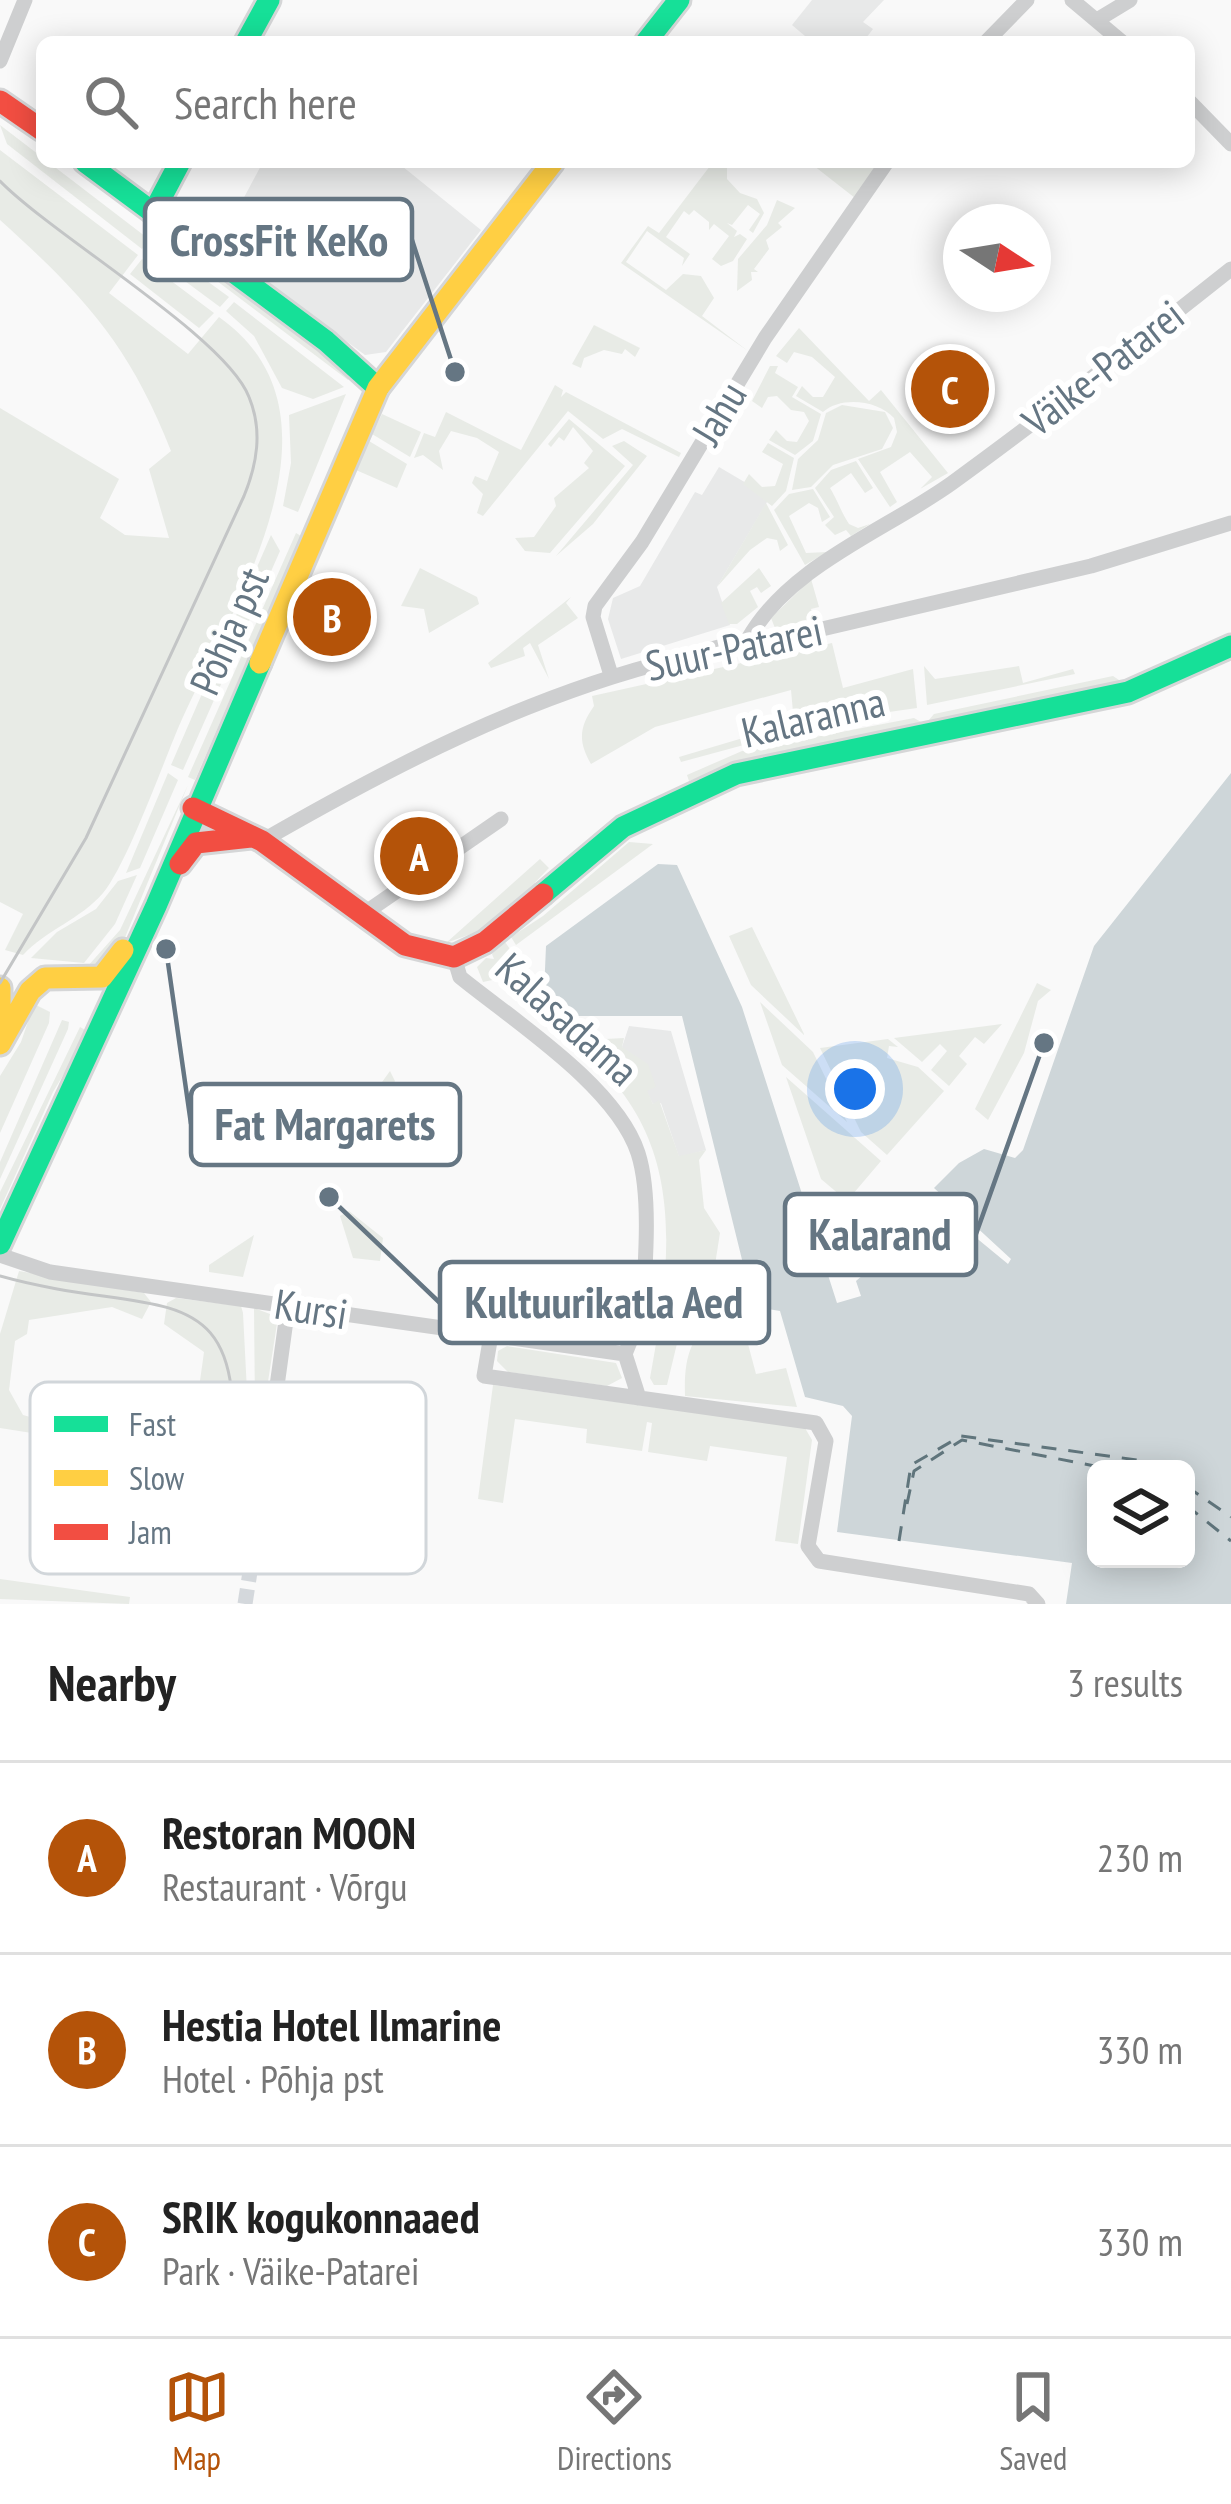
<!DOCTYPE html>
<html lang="en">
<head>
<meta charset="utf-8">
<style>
  :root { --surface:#fff; --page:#f6f6f6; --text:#222; --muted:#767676; --line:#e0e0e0; --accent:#b45309 }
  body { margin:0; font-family:"PT Sans Narrow",sans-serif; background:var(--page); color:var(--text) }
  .controls { position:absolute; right:36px; bottom:36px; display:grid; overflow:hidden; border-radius:18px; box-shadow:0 6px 30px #0003 }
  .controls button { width:108px; height:108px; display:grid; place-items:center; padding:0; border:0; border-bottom:3px solid var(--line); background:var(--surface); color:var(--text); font:60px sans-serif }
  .compass { position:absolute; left:943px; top:204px; width:108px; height:108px; border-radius:50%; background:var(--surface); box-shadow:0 6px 30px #0003; rotate:102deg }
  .you { position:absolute; left:855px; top:1089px; width:42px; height:42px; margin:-30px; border:9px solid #fff; border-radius:50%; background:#1a73e8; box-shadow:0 0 0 18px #1a73e833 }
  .badge { display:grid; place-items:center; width:78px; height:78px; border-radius:50%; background:var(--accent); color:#fff; font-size:39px; font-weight:700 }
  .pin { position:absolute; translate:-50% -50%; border:6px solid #fff; box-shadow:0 3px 12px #0006 }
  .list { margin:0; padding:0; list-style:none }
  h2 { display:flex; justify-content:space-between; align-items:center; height:156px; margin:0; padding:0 48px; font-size:51px }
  h2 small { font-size:39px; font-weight:400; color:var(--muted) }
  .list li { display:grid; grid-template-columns:78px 1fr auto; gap:36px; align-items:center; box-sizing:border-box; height:192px; padding:0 48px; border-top:3px solid var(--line) }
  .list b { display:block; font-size:45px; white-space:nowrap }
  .list p { margin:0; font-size:39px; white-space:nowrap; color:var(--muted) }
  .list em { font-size:39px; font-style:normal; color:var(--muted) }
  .icon { flex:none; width:66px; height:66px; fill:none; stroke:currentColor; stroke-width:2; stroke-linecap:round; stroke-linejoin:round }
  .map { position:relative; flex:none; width:1231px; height:1604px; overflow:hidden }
  .search { position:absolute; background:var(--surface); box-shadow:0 6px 30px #0003; left:36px; right:36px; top:36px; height:132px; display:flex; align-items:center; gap:30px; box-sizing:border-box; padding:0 42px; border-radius:18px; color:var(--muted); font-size:45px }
  .sheet { height:732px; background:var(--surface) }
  nav { display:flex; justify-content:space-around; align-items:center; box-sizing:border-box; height:168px; border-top:3px solid var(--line); background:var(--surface); font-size:33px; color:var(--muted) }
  nav a { display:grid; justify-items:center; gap:6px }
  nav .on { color:var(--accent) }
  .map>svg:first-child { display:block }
  .built { fill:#e8e9e9 }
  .green { fill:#e8ebe6 }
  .water { fill:#ced6d9; fill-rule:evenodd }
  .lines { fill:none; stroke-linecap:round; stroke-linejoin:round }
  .ferry { stroke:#60757c; stroke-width:3; stroke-dasharray:15 12; stroke-linecap:butt }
  .street-tunnel { stroke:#d4d8dc; stroke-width:15; stroke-dasharray:15 8; stroke-linecap:butt }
  .fast-casing { stroke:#d5d6d7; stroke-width:27 }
  .slow-casing { stroke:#d5d6d7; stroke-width:27 }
  .jam-casing { stroke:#d5d6d7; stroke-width:27 }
  .street { stroke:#cecfd0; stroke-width:15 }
  .fast { stroke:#16e098; stroke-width:21 }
  .slow { stroke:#ffcf43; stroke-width:21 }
  .jam { stroke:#f24e42; stroke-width:21 }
  .tram { stroke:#c3c5c6; stroke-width:3 }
  .labels { text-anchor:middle; stroke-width:12; stroke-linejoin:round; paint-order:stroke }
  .street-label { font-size:42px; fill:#657683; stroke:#fff }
  .key { fill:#fff; stroke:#d1d6da; stroke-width:3 }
  .key-label { font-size:33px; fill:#657683 }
  .leader { fill:none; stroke:#657683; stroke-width:4.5 }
  .callout-dot { fill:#657683; stroke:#fff; stroke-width:4.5 }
  .callout { fill:#fff; stroke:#657683; stroke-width:4.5 }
  .callout-label { font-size:45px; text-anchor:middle; font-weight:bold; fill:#657683 }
</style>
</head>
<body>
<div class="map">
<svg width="1231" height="1604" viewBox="0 0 1231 1604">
  <rect width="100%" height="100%" fill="#f9f9f9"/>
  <path class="built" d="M812 0H884L863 22 873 29 863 42H812L792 25Z
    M263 162H397L481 230 386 352 365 355 218 246Z
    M719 467 770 497 717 587 730 625 621 659 608 619 613 598 640 586 695 492 702 495Z
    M629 1026 671 1031 706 1150 679 1157 661 1103 653 1104 622 1047Z"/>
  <path class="green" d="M0 125 150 240 142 249 7 144Z
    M0 150 138 255 109 293 188 354 219 317C359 416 230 610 179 726 162 766 127 864 103 893 81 919 46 930 23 955L5 950 23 914 0 902V408L119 479 100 518 125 535 169 538 149 469 171 451C129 344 84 296 0 220Z
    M713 162 727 164V179L740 193 757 199 764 213 753 233 749 230 760 214 748 205 732 225 727 223 737 231 734 237 740 234 747 239 733 261 721 266 712 259 729 236 714 224 709 230V222L694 210 689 215 684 211 666 237 690 254 682 266 684 258 647 231 626 262 666 290 683 274 701 276 714 298 702 316 748 351 621 263 648 226 659 233Z
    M809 162H879L855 198Z
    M777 200 795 208 778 223 782 227 766 240 769 249 754 269 758 272H751L752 280 737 291 738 259 767 225Z
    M163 235 351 376 348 380 160 238Z
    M155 243 229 297 220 307 147 253Z
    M142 259 214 313 199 328 130 274Z
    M234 302 344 387 313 399 282 388 254 336 226 311Z
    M594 325 640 348 635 357 625 349 622 354 604 350 584 358 581 368 572 364Z
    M799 328 869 401 881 390 948 473 920 489 932 477 910 452 880 472 897 502 890 507 858 459 891 447 897 432 894 418C878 400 841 396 823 412L796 396 802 386 813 397H823L835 377 812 357 794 352 787 363 776 356Z
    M770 366H778L775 373 798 387 792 397 821 414 813 441 795 455 769 440 776 430 787 441 797 442 809 421 804 412 791 410 777 396 768 397 762 408 752 401Z
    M555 385 563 390 561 397 566 392 681 453 679 457 622 429 603 439 568 411 483 516 477 513 483 494 472 483 475 476 487 481 499 452 477 438 451 431 439 451 443 470 423 455 414 458 424 433 435 437 446 412 521 450Z
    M346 394 298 512 283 506 291 463 289 415Z
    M842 405 885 412 893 428 882 449 833 465 811 487 792 490 798 459 818 440 826 413Z
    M382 414 421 432 410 457 372 434Z
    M569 419 625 466 550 553 525 551 515 538 534 537 556 506 554 498 589 468 584 463 593 451 573 427 564 441 559 437 551 447 548 444Z
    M369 441 407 464 397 488 356 470Z
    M624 441 647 456 593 524 556 556 633 465 612 446Z
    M768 443 794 458 786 491 772 506 743 484 749 474 762 487 775 486 783 464 762 452Z
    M856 461 873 488 865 493 851 473 830 488C839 503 840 510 849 524L858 528 870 524 851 536 846 530 835 535 825 525 834 517 815 488 831 470Z
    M813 489 830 517 822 522 818 508 809 503 789 516 806 553 827 552 805 565 774 510 789 494Z
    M766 503 788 545 780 551 777 540 767 538 750 550 717 587Z
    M296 533 301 536 195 780 188 777Z
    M271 535 280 551 183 770 171 765Z
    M420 568 477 597 479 604 429 633 424 609 401 606Z
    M759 568 771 586 761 593 757 587 750 591 758 607 737 624H729L721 603Z
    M811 579 819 607 811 609 813 617 822 618 775 628 771 618Z
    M571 597 566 603 578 618 538 645 549 679 530 643 523 648 525 656 491 668 488 663Z
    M832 643 843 688 913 669 917 708 840 719 681 762 679 757 794 723 791 690 655 727 591 764C578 742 579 727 594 706L592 696Z
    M924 666 935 679 1019 666 1023 683 1073 669 1075 674 927 705Z
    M1113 676 1122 682 928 721 934 714Z
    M914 718 921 722 744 761 689 781 687 775 742 751Z
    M168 773 178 780 140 868 126 873Z
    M188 785 119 952 88 975 87 967 120 930Z
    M629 842 653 844 516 945 511 937 543 916Z
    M540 859 549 868 493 926 446 943Z
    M137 875 115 924 84 963 31 958 57 932 96 909 118 881Z
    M752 927 804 1034V1035L751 985 729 936Z
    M505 942 515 956 516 975 483 982 477 967 486 958 494 959 492 954Z
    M1037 983 1051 990 1038 1001 1024 1053 988 1120 975 1109Z
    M760 1002 813 1052 847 1122 782 1065Z
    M34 1004 50 1012 49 1023 0 1133V1076L21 1042Z
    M62 1020 69 1022 68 1029 0 1179V1162Z
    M1002 1024 984 1044 975 1037 959 1056 967 1064 949 1086 931 1070 947 1051 940 1044 922 1062 894 1038Z
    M80 1027 89 1032 53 1092 0 1209V1192Z
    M624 1038 622 1047 648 1064 656 1087 647 1091 653 1104 659 1100 679 1156 706 1150 699 1160 704 1208 720 1233 714 1271 725 1298 681 1327 667 1385H654L650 1378C674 1248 688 1126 568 1041Z
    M888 1039 898 1047 889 1046 887 1058 918 1067 944 1091 887 1155 861 1132 820 1048Z
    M390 1071 395 1081 374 1120 365 1123C357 1143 354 1151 331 1153Z
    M786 1077 881 1161 847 1201 821 1179Z
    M349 1211 383 1238 380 1261 353 1258 340 1216Z
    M254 1235 243 1277 209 1272V1265Z
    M19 1271 144 1293 151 1302 142 1319 112 1307 29 1320 27 1334 15 1341 9 1390 23 1415 44 1421 57 1413V1437L0 1428V1334Z
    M176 1298 241 1306 243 1313 248 1411 238 1476 200 1471 202 1457 190 1453 204 1352 164 1324 167 1303Z
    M254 1308 278 1317 252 1485 246 1484 255 1410Z
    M725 1316 744 1329 756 1374 786 1368 797 1407 685 1396C684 1359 689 1331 725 1316Z
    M507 1346 616 1363 622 1378 607 1386 508 1372 497 1361 498 1351Z
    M493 1385 805 1428 812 1440 798 1544 775 1541 787 1457 710 1446 707 1461 648 1452 652 1423 647 1422 642 1451 586 1443 587 1429 515 1419 503 1503 478 1499Z
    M0 1579 130 1597 129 1604 0 1599Z"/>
  <path class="water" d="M1231 773V1604H1066L1072 1563 837 1532 852 1416 843 1406 805 1397 780 1311 762 1308 749 1288 682 1016H543L546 946 658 864 677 865 742 1007 837 1303 861 1296 856 1281 864 1274 861 1250 900 1209 923 1194 1008 1264 1011 1259 934 1188 959 1163 984 1149 1015 1158 1023 1150 1094 946ZM1096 1469H1186V1559H1096Z"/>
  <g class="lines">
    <path class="ferry" d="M1186 1486 1231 1517
      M907 1504 914 1471 962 1440 1110 1469
      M1186 1505 1231 1541
      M899 1541 911 1465 961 1436 1152 1462 1162 1469"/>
    <path class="street-tunnel" d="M245 1604 262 1495"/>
    <g class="fast-casing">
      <path id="fast" d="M246 42 269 0
        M646 42 679 0
        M85 162 326 341 378 388
        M153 213 180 162
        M543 894 623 827 736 774 1128 692 1231 646
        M0 1244 156 906 260 663"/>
    </g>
    <g class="slow-casing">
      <path id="slow" d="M260 663 378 388 553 162
        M0 988V1025
        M0 1044 30 991 45 978 102 977 123 950"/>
    </g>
    <g class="jam-casing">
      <path id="jam" d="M0 101 42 130
        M193 808 262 841 405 945 454 957 485 942 543 894
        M180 864 196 843 251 837"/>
    </g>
    <path class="street" d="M1072 0 1122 42
      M1097 20 1130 0
      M986 42 1027 0
      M0 61 25 0
      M1189 101 1231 144
      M748 639C790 565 885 531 952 483 1047 414 1139 342 1231 269
      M611 675 593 617 595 606 642 542 765 338 887 162
      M262 841C394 765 527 696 676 659 710 650 740 638 775 640L1091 566 1231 523
      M362 915 501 819
      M454 957 460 977C514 1021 616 1086 638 1153 647 1181 647 1216 646 1245 645 1285 641 1318 625 1354
      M0 1255 50 1272 625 1354
      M491 1335 484 1376 816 1423 826 1441 808 1546 819 1561 1029 1594 1038 1604
      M625 1354 639 1398
      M262 1495 288 1306"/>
    <use href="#fast" class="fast"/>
    <use href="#slow" class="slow"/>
    <use href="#jam" class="jam"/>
    <path class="tram" d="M0 181C55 237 226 337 249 397 263 431 257 464 244 496L86 838 0 983
      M0 1276C163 1322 256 1261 228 1490"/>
  </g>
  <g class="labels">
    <g class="street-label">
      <text transform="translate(1103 368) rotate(-38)" y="15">Väike-Patarei</text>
      <text transform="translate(719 413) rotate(-59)" y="15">Jahu</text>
      <text transform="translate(229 631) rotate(-66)" y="15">Põhja pst</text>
      <text transform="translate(734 648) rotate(-12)" y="15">Suur-Patarei</text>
      <text transform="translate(813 717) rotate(-13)" y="15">Kalaranna</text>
      <text transform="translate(567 1019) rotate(42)" y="15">Kalasadama</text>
      <text transform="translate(311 1309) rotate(9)" y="15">Kursi</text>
    </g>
  </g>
  <rect x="30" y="1382" width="396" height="192" rx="18" class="key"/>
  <rect x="54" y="1416" width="54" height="16" fill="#16e098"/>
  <rect x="54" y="1470" width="54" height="16" fill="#ffcf43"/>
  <rect x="54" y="1524" width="54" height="16" fill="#f24e42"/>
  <g class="key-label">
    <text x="129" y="1436">Fast</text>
    <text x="129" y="1490">Slow</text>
    <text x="129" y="1544">Jam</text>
  </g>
  <path class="leader" d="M455 372L412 240M166 949L191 1124M1044 1043L976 1234M329 1197L440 1303"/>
  <g class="callout-dot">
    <circle cx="455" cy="372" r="12"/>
    <circle cx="166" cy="949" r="12"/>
    <circle cx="1044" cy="1043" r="12"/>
    <circle cx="329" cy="1197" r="12"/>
  </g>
  <g class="callout">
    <rect x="145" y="199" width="267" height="81" rx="12"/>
    <rect x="191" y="1084" width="269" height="81" rx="12"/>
    <rect x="785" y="1194" width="191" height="81" rx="12"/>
    <rect x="440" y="1262" width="329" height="81" rx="12"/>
  </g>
  <g class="callout-label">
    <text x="279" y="256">CrossFit KeKo</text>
    <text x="325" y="1140">Fat Margarets</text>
    <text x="880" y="1250">Kalarand</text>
    <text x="604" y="1318">Kultuurikatla Aed</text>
  </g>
</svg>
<div class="controls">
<button><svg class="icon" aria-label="layers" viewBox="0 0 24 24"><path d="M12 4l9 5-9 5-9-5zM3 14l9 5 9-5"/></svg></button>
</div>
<svg class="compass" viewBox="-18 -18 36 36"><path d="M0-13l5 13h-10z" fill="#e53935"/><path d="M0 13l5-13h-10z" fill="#767676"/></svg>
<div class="you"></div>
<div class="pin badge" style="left:419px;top:856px">A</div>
<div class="pin badge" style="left:332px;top:617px">B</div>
<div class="pin badge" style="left:950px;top:389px">C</div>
<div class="search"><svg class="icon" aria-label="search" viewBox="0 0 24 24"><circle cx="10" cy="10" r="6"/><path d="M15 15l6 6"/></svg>Search here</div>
</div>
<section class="sheet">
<h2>Nearby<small>3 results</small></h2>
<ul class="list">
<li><span class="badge">A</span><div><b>Restoran MOON</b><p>Restaurant · Võrgu</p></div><em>230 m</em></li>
<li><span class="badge">B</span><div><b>Hestia Hotel Ilmarine</b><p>Hotel · Põhja pst</p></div><em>330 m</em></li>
<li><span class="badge">C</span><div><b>SRIK kogukonnaaed</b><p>Park · Väike-Patarei</p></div><em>330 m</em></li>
</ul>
</section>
<nav>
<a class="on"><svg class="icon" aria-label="map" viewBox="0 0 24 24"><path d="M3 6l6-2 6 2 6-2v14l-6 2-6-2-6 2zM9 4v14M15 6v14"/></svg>Map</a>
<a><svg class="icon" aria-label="directions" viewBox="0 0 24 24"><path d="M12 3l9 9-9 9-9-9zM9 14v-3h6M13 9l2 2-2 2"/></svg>Directions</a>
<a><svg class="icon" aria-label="saved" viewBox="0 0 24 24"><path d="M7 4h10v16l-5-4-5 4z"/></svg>Saved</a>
</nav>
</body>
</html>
